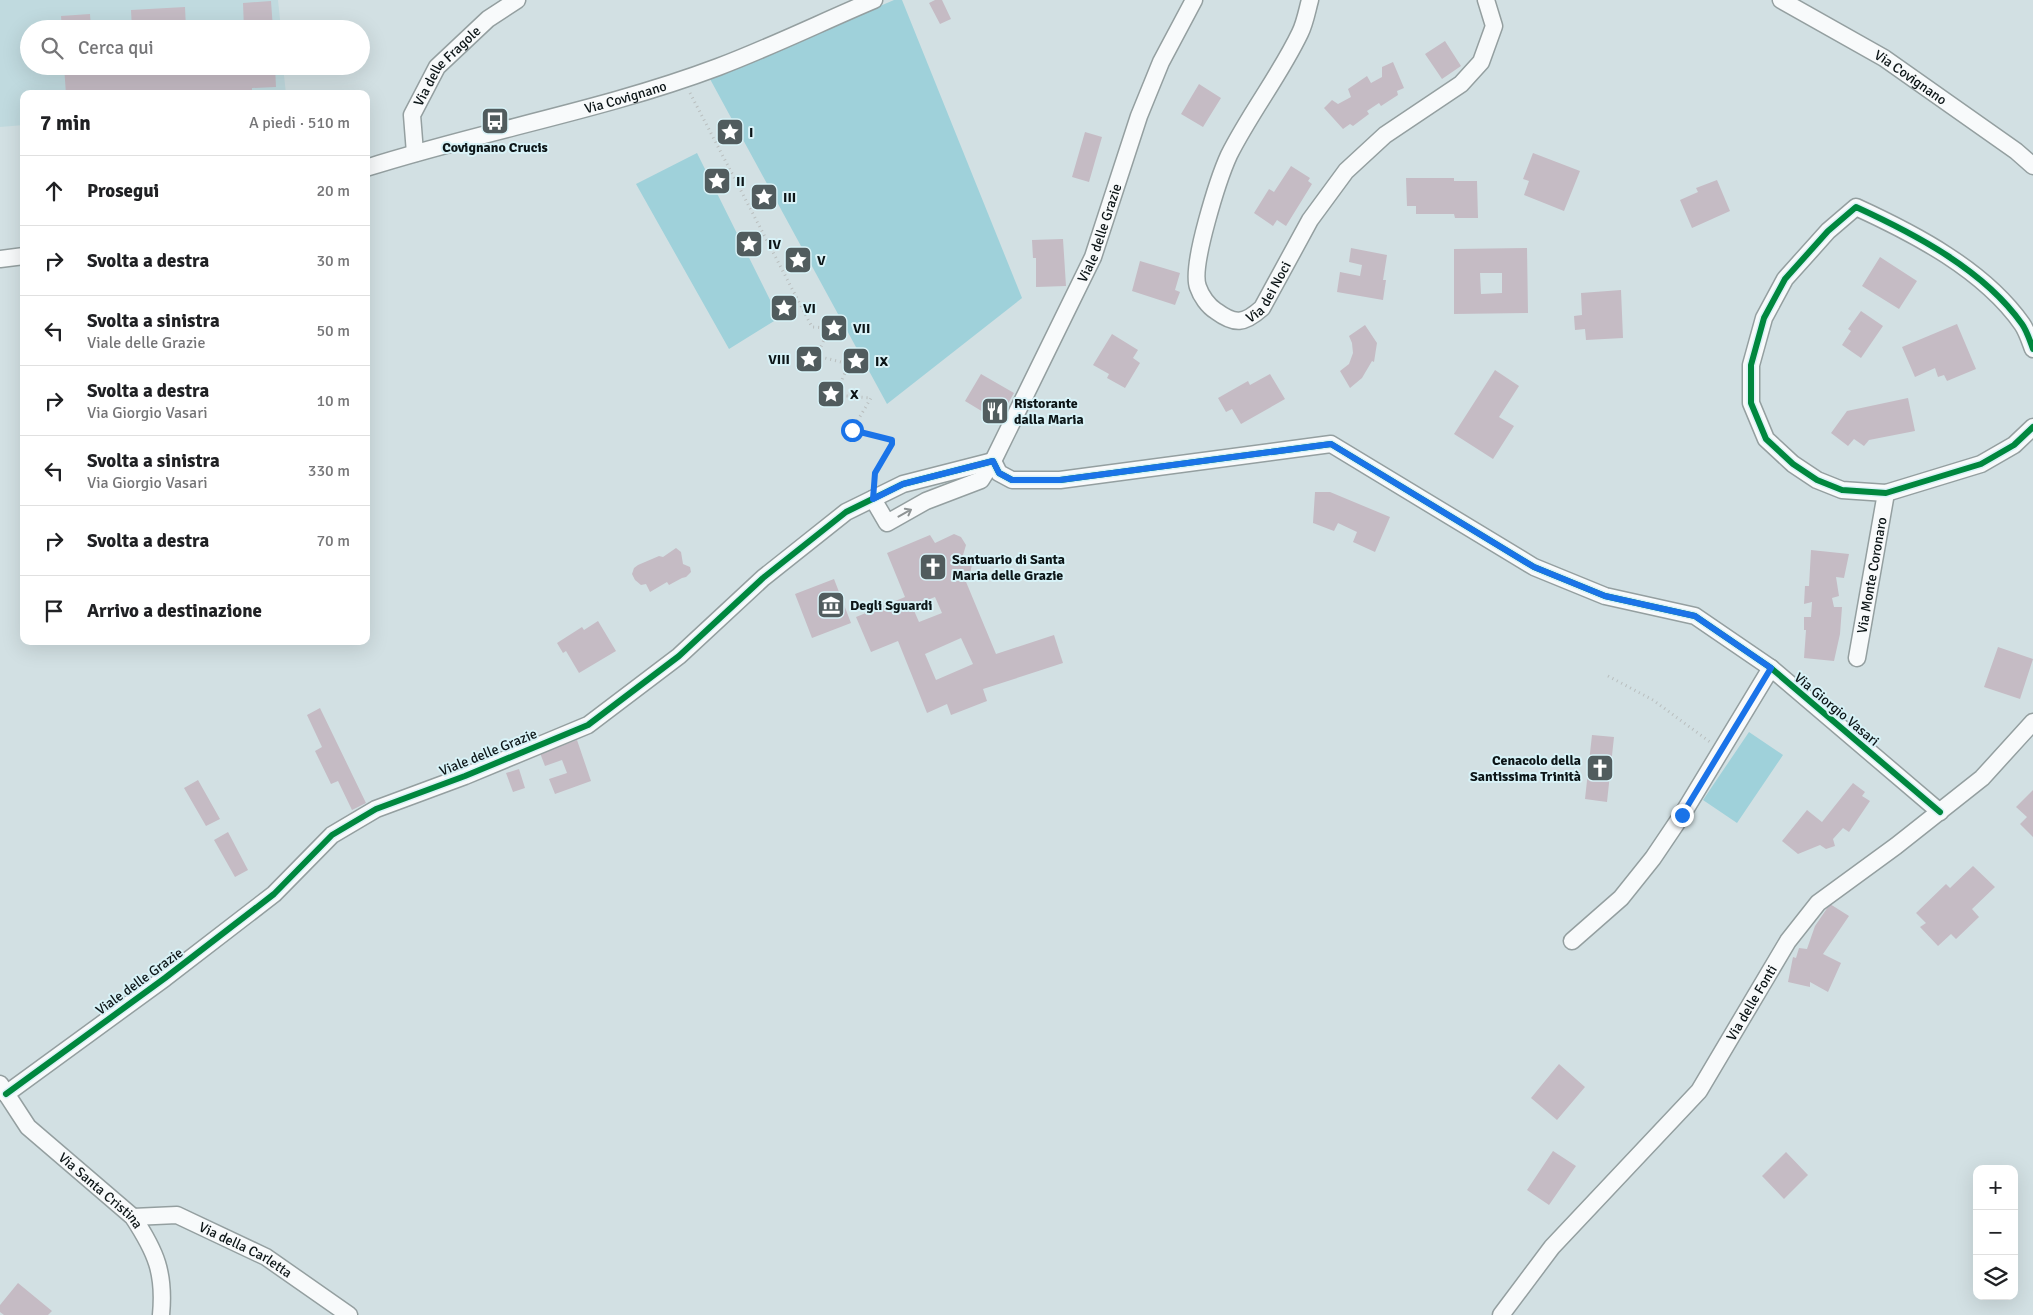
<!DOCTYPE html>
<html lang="it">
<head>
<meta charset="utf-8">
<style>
  :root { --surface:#fff; --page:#f6f6f6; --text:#202124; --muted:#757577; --line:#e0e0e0 }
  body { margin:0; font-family:Signika,sans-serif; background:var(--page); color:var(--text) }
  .controls { position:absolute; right:15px; bottom:15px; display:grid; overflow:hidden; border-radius:10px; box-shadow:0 5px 20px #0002 }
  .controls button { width:45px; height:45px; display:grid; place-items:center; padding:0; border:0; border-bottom:1px solid var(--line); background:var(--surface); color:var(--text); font:25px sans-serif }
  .stop { position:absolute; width:15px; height:15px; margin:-11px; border:4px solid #1a73e8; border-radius:50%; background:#fff }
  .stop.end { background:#1a73e8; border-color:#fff; box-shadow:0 1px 5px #0008 }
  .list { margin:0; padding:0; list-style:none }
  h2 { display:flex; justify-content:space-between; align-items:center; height:65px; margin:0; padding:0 20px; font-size:21px }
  h2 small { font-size:16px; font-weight:400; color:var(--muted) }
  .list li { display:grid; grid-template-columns:32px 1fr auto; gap:15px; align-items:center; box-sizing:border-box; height:70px; padding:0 20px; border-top:1px solid var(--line) }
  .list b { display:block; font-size:19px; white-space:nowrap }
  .list p { margin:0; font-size:16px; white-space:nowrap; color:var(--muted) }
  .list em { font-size:16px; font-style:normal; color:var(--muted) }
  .icon { flex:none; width:28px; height:28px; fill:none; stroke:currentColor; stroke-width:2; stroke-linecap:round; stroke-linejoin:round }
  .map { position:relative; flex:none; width:2033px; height:1315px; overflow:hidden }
  .search { position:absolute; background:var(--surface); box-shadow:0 5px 20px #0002; left:20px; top:20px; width:350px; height:55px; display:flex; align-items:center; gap:12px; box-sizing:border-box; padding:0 18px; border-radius:28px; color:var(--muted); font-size:19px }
  .panel { position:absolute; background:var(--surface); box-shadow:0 5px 20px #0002; left:20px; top:90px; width:350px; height:555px; border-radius:10px }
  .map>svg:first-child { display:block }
  .built { fill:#c0dadf }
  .green { fill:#9fd1da }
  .building { fill:#c5bbc4; fill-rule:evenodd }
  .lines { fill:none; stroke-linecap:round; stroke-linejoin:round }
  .minor-casing { stroke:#949fa0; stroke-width:19 }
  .path { stroke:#b9bebe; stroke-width:3; stroke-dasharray:1 4; stroke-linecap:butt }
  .minor { stroke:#f8fafb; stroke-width:16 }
  .cycleway-casing { stroke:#d8f2f7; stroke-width:9 }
  .cycleway { stroke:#00873e; stroke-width:6 }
  .oneway { stroke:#8e9394 }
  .route { stroke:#1a73e8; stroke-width:6 }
  .labels { text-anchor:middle; stroke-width:4; stroke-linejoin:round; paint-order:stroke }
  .street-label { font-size:14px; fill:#0c1517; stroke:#d8f2f7 }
  .poi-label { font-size:14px; font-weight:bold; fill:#0c1517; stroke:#d8f2f7; text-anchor:start }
</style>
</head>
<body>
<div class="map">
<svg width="2033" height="1315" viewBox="0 0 2033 1315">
  <rect width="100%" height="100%" fill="#d2e0e3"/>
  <path class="built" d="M0 0H278L281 29H29V66H283L286 94H24V125L0 127Z"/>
  <path class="green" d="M894 0H902L1022 298 887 404 710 79Z
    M697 153 779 318 729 349 636 184Z
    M1749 732 1783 755 1737 823 1703 800Z"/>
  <path class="building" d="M935 0H942L951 19 940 24 929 3Z
    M271 1 273 29H244L243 3Z
    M185 7 186 29H132L131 10Z
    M90 14 91 29H62L61 16Z
    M1445 41 1461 66 1442 79 1425 54Z
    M1393 62 1404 88 1397 91 1398 95 1381 106 1379 103 1367 111 1369 114 1353 126 1350 124 1343 129 1324 108 1332 100 1338 104 1351 97 1348 89 1367 76 1371 83 1382 77V67Z
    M64 66H93L94 74 149 70V66H275L276 87 252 88V94H66Z
    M1199 84 1221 98 1203 127 1181 114Z
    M1085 132 1102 137 1089 182 1072 177Z
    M1533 153 1580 171 1564 211 1524 195 1529 181 1523 179Z
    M1291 166 1310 178 1308 181 1312 184 1286 226 1277 220 1273 226 1254 213 1269 189 1274 192Z
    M1406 178H1454V181H1477L1478 218H1455L1454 214H1416V206H1407Z
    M1717 180 1730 211 1692 228 1680 200 1698 192 1696 188Z
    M1063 239 1066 286 1036 287V258H1033L1032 240Z
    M1351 248 1387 255 1383 280H1386L1383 300 1337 292 1340 272 1360 276 1362 265 1349 262Z
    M1527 248 1528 313 1454 314V249ZM1480 273H1502V293L1481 294Z
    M1880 257 1917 281 1899 309 1862 286Z
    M1140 261 1180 273 1175 290 1180 292 1175 305 1132 291Z
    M1621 290 1623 338 1586 340 1585 329 1575 330 1574 316 1582 315 1581 293Z
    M1861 311 1883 326 1861 358 1842 345 1851 331 1848 329Z
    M1957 324 1976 369 1947 381 1944 375 1938 377 1935 368 1915 377 1902 347Z
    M1365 325 1377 343 1374 362 1372 361 1362 378 1350 388 1340 371 1349 364 1353 353 1352 343 1349 336Z
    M1112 334 1138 350 1133 358 1140 363 1125 388 1107 378 1109 374 1093 365Z
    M1495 370 1519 386 1499 417 1514 426 1493 459 1454 434Z
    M981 374 1014 393 998 421 965 401Z
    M1270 374 1285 399 1241 424 1232 409 1226 412 1218 398 1248 381 1250 385Z
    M1908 398 1915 431 1869 440 1864 446 1854 439 1848 446 1831 433 1847 411Z
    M1315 492H1330L1390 517 1375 552 1353 542 1357 532 1338 523 1334 531 1313 523Z
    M954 534 961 537 966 545 963 555 968 558 972 565 970 573 964 577 996 654 1054 635 1063 663 983 689 987 701 951 715 947 704 927 713 898 641 871 652 856 617 905 597 887 553 930 535 935 543ZM935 597 942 613 919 622 912 606ZM961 638 973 664 936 680 925 654Z
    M676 548 681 552 683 564 690 567 691 572 686 577 682 578 669 585 667 582 650 592 646 584 641 585 635 580 632 574 634 568 638 565 659 556 663 557Z
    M1811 550 1849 554 1844 578 1836 577 1839 596 1832 598 1834 607H1842L1840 634 1834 661 1804 658 1806 630H1804V617H1811L1812 602 1804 604 1805 586H1809Z
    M834 579 851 623 812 638 795 594Z
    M598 621 616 651 579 673 566 651 563 653 557 643 582 627 584 630Z
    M1998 647 2033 659 2020 699 1984 687Z
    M320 708 366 803 352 810 338 781 331 784 315 751 322 747 307 715Z
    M1592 735 1614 737 1607 802 1585 799Z
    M577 740 591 781 555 794 549 779 567 773 562 760 545 766 540 753Z
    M519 769 525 788 513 792 506 773Z
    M198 780 220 819 206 826 184 788Z
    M1853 783 1865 792 1862 796 1870 801 1849 832 1843 828 1833 839 1835 846 1826 849 1820 845 1798 854 1782 841 1807 810 1822 822Z
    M2033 790V837L2020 824 2027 817 2016 807Z
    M228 832 248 870 235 877 214 840Z
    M1973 866 1995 887 1972 909 1979 917 1956 939 1951 934 1938 946 1920 927 1926 923 1916 913 1946 884 1950 888Z
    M1830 904 1849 916 1823 954 1841 963 1828 992 1810 982V987L1788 982 1793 957 1796 958 1799 948 1807 949 1815 926Z
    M1559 1064 1585 1087 1557 1120 1531 1098Z
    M1553 1151 1576 1166 1549 1205 1527 1190Z
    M1786 1152 1808 1175 1784 1199 1762 1176Z
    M18 1283 52 1311 48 1315H4L0 1312V1305Z"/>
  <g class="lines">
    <g class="minor-casing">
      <g id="minor">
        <path id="s1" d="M1310 0C1307 11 1305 23 1300 33 1280 75 1250 113 1229 155 1219 177 1190 266 1198 287 1201 296 1208 306 1216 311 1235 325 1244 324 1262 308L1310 220 1346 171 1385 135 1461 84 1481 62 1494 26 1486 0"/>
        <path id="s2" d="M1781 0 1884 58 2016 151 2033 166"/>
        <path id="s3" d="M415 153 412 115 437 67 488 19 517 0"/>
        <path id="s4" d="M366 168C482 131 604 110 718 67 771 47 822 22 874 0"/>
        <path d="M0 259 24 256"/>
        <path d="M2033 349C2030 341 2027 331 2022 324 1984 270 1915 234 1856 207L1828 231 1785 279 1764 318 1751 365V403L1766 439 1793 464 1817 480 1842 490 1886 493 1981 464 2014 445 2033 427"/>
        <path d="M993 461 999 473 1012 480H1060L1331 444 1534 567 1605 596 1695 616 1771 668 1940 812"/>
        <path id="s5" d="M873 499 887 523 926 501 981 480 993 461 1093 257 1139 116 1161 62 1194 0"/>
        <path id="s6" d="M1857 658 1886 493"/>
        <path d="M1572 941 1621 898 1653 858 1682 815 1771 668"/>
        <path id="s7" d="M0 1084 28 1127 133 1217C156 1252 165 1273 161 1315"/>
        <path d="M6 1094 165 978 274 894 332 835 376 809 465 776 588 725 679 656 763 578 846 512 903 484 993 461"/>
        <path id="s8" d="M133 1217 177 1215 266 1257 349 1315"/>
        <path id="s9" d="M1501 1315 1552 1247 1699 1091 1788 941 1818 903 1896 846 1982 778 2033 722"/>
      </g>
    </g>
    <path class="path" d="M690 93 812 327 829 328 817 356 849 364 835 395 871 398 852 430 892 440V444L875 473V480
      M1608 676 1653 700 1710 742"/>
    <use href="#minor" class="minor"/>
    <g class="cycleway-casing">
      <path id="cycleway" d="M2033 349C2030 341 2027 331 2022 324 1984 270 1915 234 1856 207L1828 231 1785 279 1764 318 1751 365V403L1766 439 1793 464 1817 480 1842 490 1886 493 1981 464 2014 445 2033 427
        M6 1094 165 978 274 894 332 835 376 809 465 776 588 725 679 656 763 578 846 512 903 484 993 461 999 473 1012 480H1060L1331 444 1534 567 1605 596 1695 616 1771 668 1940 812"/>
    </g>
    <use href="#cycleway" class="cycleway"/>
  </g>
  <defs><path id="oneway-shaft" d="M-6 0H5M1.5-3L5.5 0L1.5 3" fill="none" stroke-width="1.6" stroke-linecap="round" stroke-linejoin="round" transform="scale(1.25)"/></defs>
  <use class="oneway" href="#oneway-shaft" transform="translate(905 513) rotate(-29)"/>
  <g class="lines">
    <path class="route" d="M852 430 892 440V444L875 473 873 499 903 484 993 461 999 473 1012 480H1060L1331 444 1534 567 1605 596 1695 616 1771 668 1682 815"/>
  </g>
  <defs>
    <g id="bus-square" transform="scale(1.4375)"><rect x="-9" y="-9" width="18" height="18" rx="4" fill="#515c5e" stroke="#d8f2f7"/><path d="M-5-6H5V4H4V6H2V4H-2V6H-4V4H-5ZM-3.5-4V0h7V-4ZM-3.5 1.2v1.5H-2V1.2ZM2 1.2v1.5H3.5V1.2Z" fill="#fff"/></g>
    <g id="sight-square" transform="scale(1.4375)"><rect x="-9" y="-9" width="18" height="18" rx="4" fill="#515c5e" stroke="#d8f2f7"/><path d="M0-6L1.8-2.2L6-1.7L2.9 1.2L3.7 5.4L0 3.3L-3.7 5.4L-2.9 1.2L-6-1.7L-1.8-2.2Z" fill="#fff"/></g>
    <g id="restaurant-square" transform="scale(1.4375)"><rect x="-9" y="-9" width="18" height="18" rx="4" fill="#515c5e" stroke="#d8f2f7"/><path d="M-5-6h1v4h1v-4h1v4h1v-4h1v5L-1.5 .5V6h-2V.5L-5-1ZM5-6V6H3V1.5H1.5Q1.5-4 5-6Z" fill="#fff"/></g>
    <g id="church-square" transform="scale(1.4375)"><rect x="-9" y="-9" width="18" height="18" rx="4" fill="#515c5e" stroke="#d8f2f7"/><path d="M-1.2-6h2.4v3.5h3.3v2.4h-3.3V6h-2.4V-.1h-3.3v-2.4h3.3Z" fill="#fff"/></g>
    <g id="museum-square" transform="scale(1.4375)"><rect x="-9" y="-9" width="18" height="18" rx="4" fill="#515c5e" stroke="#d8f2f7"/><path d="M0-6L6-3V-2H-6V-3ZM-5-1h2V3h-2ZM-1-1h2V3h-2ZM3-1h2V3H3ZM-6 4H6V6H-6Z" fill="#fff"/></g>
  </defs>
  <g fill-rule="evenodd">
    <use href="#bus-square" x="495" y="121"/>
    <use href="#sight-square" x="730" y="132"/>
    <use href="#sight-square" x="717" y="181"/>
    <use href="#sight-square" x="764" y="197"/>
    <use href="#sight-square" x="749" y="244"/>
    <use href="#sight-square" x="798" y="260"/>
    <use href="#sight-square" x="784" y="308"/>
    <use href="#sight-square" x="834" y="328"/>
    <use href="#sight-square" x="809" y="359"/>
    <use href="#sight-square" x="856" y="361"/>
    <use href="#sight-square" x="831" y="394"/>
    <use href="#restaurant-square" x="995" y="411"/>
    <use href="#church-square" x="933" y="567"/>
    <use href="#museum-square" x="831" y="605"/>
    <use href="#church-square" x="1600" y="768"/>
  </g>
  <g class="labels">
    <g class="street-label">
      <text dy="5" stroke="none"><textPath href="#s3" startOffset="99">Via delle Fragole</textPath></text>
      <text dy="5" stroke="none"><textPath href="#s2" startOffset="151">Via Covignano</textPath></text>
      <text dy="5" stroke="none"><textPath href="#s4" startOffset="269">Via Covignano</textPath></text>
      <text dy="5" stroke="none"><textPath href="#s5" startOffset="406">Viale delle Grazie</textPath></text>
      <text dy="5" stroke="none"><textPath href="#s1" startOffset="412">Via dei Noci</textPath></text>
      <text dy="5" stroke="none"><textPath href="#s6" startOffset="84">Via Monte Coronaro</textPath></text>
      <text transform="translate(1837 709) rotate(40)" y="5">Via Giorgio Vasari</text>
      <text transform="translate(488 752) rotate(-22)" y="5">Viale delle Grazie</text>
      <text transform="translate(139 981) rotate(-36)" y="5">Viale delle Grazie</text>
      <text dy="5" stroke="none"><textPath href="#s9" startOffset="402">Via delle Fonti</textPath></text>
      <text dy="5" stroke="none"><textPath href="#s7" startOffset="148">Via Santa Cristina</textPath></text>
      <text dy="5" stroke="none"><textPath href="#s8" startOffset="121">Via della Carletta</textPath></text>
    </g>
    <g class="poi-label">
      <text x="749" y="137">I</text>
      <text x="495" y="152" text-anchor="middle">Covignano Crucis</text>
      <text x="736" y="186">II</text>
      <text x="783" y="202">III</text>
      <text x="768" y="249">IV</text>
      <text x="817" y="265">V</text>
      <text x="803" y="313">VI</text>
      <text x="853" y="333">VII</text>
      <text x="790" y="364" text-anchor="end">VIII</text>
      <text x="875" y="366">IX</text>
      <text x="850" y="399">X</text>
      <text x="1014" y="408">Ristorante<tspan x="1014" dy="16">dalla Maria</tspan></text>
      <text x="952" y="564">Santuario di Santa<tspan x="952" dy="16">Maria delle Grazie</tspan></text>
      <text x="850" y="610">Degli Sguardi</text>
      <text x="1581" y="765" text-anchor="end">Cenacolo della<tspan x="1581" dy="16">Santissima Trinità</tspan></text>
    </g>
  </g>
</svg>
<div class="controls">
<button>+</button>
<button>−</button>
<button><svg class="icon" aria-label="layers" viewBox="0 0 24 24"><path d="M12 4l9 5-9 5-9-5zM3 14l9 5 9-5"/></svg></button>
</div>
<div class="stop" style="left:852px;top:430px"></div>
<div class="stop end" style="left:1682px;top:815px"></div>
<div class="search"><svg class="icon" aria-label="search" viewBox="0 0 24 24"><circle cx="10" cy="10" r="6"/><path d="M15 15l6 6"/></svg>Cerca qui</div>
<section class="panel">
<h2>7 min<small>A piedi · 510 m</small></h2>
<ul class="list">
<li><svg class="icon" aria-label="ahead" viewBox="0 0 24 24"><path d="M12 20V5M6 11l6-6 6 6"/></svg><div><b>Prosegui</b></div><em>20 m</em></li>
<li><svg class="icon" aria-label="right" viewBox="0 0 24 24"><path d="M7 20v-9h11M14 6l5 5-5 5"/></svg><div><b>Svolta a destra</b></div><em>30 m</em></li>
<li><svg class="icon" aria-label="left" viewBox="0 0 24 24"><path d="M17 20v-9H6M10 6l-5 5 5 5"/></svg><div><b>Svolta a sinistra</b><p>Viale delle Grazie</p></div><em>50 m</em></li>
<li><svg class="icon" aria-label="right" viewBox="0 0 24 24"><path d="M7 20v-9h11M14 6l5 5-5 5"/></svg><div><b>Svolta a destra</b><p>Via Giorgio Vasari</p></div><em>10 m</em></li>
<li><svg class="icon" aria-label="left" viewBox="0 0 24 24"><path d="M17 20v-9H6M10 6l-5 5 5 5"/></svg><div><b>Svolta a sinistra</b><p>Via Giorgio Vasari</p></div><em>330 m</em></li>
<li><svg class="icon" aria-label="right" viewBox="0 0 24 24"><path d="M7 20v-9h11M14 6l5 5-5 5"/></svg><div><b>Svolta a destra</b></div><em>70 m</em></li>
<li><svg class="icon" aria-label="arrive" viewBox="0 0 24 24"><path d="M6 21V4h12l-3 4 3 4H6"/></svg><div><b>Arrivo a destinazione</b></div></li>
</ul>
</section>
</div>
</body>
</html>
